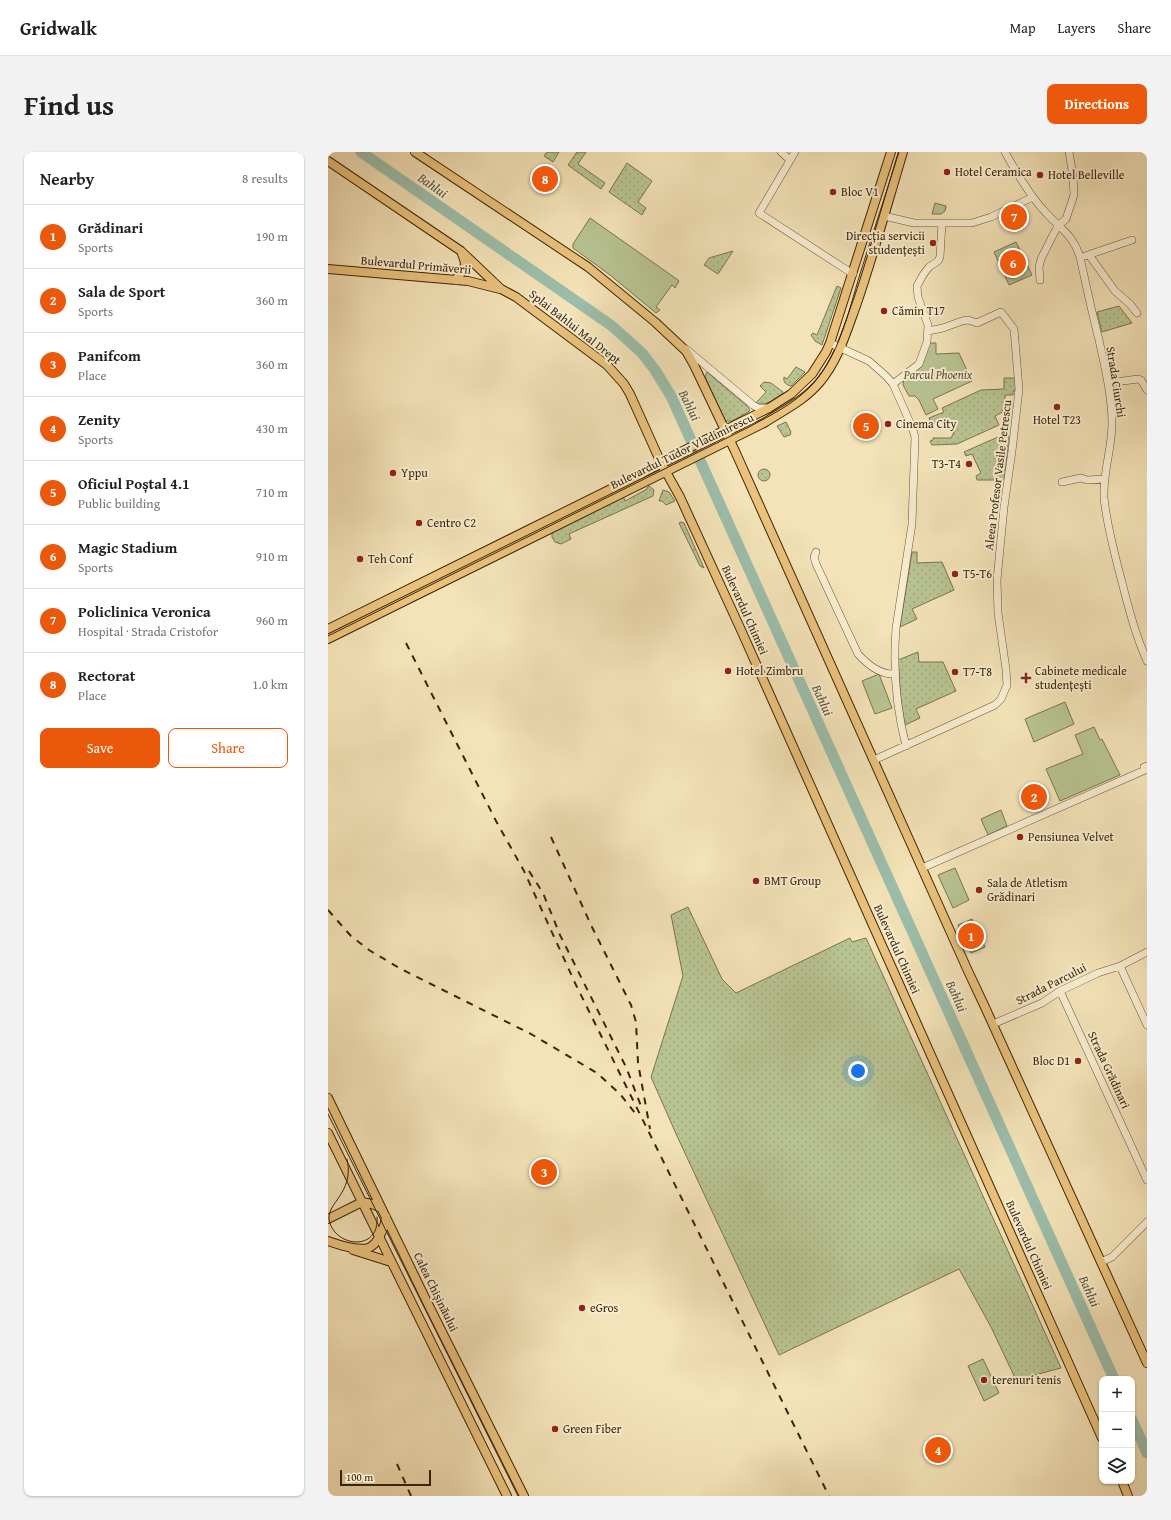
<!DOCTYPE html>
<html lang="en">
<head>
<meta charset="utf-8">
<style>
  :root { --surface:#fff; --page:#f2f2f2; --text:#202124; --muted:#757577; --line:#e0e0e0; --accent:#ea580c }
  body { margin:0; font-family:"Gentium Book Plus",serif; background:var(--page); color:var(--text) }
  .controls { position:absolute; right:12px; bottom:12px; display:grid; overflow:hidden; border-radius:8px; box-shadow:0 1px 3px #0004 }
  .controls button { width:36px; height:36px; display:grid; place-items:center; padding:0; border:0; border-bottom:1px solid var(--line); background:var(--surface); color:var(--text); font:20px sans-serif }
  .scale { position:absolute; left:12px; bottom:10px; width:91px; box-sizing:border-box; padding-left:4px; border:2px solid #3c2509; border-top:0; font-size:11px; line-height:14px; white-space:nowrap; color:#3c2509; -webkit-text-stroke:3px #f8edd1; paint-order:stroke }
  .you { position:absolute; left:530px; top:919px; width:14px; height:14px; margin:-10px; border:3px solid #fff; border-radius:50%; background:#1a73e8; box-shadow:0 0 0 6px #1a73e833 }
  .badge { display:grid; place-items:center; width:26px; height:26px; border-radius:50%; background:var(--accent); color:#fff; font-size:13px; font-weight:700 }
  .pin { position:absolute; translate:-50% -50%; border:2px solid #fff; box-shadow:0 1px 4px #0006 }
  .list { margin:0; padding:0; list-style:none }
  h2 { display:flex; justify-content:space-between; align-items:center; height:52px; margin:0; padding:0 16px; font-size:17px }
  h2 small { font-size:13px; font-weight:400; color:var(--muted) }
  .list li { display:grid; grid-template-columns:26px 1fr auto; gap:12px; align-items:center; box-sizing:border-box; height:64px; padding:0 16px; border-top:1px solid var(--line) }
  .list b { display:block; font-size:15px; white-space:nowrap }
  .list p { margin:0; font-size:13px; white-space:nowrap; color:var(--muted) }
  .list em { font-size:13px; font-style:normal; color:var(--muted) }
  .actions { display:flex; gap:8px; padding:12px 16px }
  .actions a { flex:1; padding:9px 0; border:1px solid var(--accent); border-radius:8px; text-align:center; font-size:14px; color:var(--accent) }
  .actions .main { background:var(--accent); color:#fff }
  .icon { flex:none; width:22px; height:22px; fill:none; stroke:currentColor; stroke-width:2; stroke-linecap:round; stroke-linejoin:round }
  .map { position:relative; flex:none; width:819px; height:1344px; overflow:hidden; border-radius:8px }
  header { display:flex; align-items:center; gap:24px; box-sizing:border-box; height:56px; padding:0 20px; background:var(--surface); border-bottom:1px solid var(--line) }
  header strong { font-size:19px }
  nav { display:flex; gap:22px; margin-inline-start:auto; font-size:14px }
  .intro { display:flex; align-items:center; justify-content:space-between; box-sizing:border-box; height:96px; padding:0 24px }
  h1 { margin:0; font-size:28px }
  .button { padding:10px 18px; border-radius:8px; background:var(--accent); color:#fff; font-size:14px; font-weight:700 }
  main { display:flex; gap:24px; padding:0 24px }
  aside { flex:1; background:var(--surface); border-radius:8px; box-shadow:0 1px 3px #0004 }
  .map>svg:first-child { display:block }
  .grass { fill:url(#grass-dots); stroke:#7a744e }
  .park { fill:#b8c492; stroke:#7a744e }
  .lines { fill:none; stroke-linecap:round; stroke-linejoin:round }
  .river { stroke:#9cbeab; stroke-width:11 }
  .minor-casing { stroke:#6a5435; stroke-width:8 }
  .major-casing { stroke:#3c2509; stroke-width:10 }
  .minor { stroke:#f8edd1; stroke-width:7 }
  .major { stroke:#eac27c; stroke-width:8 }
  .tram { stroke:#3c2509; stroke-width:1 }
  .rail { stroke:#3c2509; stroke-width:2; stroke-dasharray:7 7; stroke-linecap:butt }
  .poi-dot { fill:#8f2418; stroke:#f8edd1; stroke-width:1.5 }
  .labels { text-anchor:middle; stroke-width:4; stroke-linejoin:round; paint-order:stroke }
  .poi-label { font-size:12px; fill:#3c2509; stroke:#f8edd1; text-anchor:start }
  .street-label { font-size:12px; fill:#3c2509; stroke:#f8edd1 }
  .park-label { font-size:12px; font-style:italic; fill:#5b4d2b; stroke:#f8edd1 }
  .water-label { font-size:13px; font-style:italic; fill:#59533a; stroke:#f8edd1 }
</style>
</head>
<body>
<header>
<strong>Gridwalk</strong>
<nav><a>Map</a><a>Layers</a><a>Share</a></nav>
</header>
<div class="intro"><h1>Find us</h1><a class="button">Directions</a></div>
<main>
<aside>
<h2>Nearby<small>8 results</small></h2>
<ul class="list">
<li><span class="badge">1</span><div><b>Grădinari</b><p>Sports</p></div><em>190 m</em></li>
<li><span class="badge">2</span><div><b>Sala de Sport</b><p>Sports</p></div><em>360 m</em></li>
<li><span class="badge">3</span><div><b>Panifcom</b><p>Place</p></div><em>360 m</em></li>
<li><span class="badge">4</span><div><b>Zenity</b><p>Sports</p></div><em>430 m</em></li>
<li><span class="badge">5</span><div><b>Oficiul Poștal 4.1</b><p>Public building</p></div><em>710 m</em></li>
<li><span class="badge">6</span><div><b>Magic Stadium</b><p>Sports</p></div><em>910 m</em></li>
<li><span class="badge">7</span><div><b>Policlinica Veronica</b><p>Hospital · Strada Cristofor</p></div><em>960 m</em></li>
<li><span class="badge">8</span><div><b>Rectorat</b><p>Place</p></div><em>1.0 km</em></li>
</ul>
<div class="actions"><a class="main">Save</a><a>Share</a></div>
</aside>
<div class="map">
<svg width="819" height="1344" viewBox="0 0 819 1344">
  <defs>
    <pattern id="grass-dots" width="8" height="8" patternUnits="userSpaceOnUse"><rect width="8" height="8" fill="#b8c492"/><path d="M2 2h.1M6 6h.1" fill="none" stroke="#9fa87d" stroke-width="1.8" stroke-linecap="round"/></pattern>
  </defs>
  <rect width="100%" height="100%" fill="#f4e3b8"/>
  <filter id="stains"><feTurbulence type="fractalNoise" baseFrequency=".005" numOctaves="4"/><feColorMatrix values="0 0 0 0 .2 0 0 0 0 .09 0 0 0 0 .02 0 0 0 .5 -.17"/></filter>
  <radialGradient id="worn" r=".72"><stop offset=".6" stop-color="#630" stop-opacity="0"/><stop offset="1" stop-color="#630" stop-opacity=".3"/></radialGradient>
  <path class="grass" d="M219 0H231L225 10 216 4Z
    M249 0H258L250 12 277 31 273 37 240 13Z
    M299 11 324 29 310 50 318 56 314 63 281 40Z
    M405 99 390 122 376 113 381 106Z
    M509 134 513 136 494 193 487 189 483 183 485 181 489 183Z
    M791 154 804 171 774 180 769 160Z
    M468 215 477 220 463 234C458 233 455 230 456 225L459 227Z
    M379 220 419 254 422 258 420 260 404 269H397L377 225Z
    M676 226H687L688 239H685V243H677V250L684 251V255L667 264 671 273 629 292 604 293 602 289 605 288V286H623L627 278 621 270 603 271 601 266 616 260 614 256 653 238 676 237Z
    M436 230 443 231 455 240 454 242C446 247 438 255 428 251L438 240 432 234Z
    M458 270 463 280 462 283 456 285 449 274Z
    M679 281 681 284 676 328H649L648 324 653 321 644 302 638 304 636 300Z
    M430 323a6 6 0 1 1 12 0a6 6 0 1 1-12 0Z
    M321 334 326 338 325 344 241 382 243 387 233 392 227 390 224 385V379L292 345 296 346 297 349 319 337V336Z
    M335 338 341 340 347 349 338 353 334 349H331Z
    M353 370 356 371 376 416 372 414 351 371Z
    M584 400H589V411L614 410 626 438 584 457 589 467 572 475Z
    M590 500 591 510H615L628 539 588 557 592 566 577 573 573 550 570 508Z
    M360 755 394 827 408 841 522 786 524 790 538 786 733 1216 688 1228 663 1175 631 1117 451 1203 349 984 323 925 355 824 343 763Z"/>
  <path class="park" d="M607 51 618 54 617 59 613 62H604Z
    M262 66 350 128 351 129 347 136 344 133 328 155 332 158 328 161 282 123 245 96V92Z
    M688 90 704 123 681 133 666 100Z
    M602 191H608V202L631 201 644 229 605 247 610 257 598 263 591 248 587 244H581L575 233 576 227Z
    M551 522 564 556 547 562 534 529Z
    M737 550 746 572 706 590 697 567Z
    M766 575 772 588 774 587 792 623 732 649 718 617 755 602 747 583Z
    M673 658 679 674 660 683 653 667Z
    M627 716 641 748 625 756 610 723Z
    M644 767 657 795 643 801 630 773Z
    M655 1207 671 1241 656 1249 640 1214Z"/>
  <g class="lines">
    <path class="river" d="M33 0 284 174 314 201 327 218 343 244 786 1227
      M804 1268 819 1301"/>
    <g class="minor-casing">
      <path id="minor" d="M453 0 462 8
        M467 0 431 61 525 122
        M677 0C689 22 702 44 719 62 734 78 745 83 752 105 758 133 764 161 771 188 777 216 784 244 784 272 784 296 775 320 776 345 778 369 785 395 791 419 799 449 806 480 819 509
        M556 64 586 71H644L663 65 705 45
        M761 103 787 139 802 152 809 161
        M757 104 804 88
        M712 128 711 115 713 107 726 81 731 73 738 67 746 43 745 24 741 0
        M502 191 541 209 558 224 565 232 584 275 587 285 584 372 568 476C565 515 568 555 578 594
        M358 197 425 253 430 256H441
        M780 231 810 227 813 228 819 238
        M565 232 591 212 599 190 600 173 590 145 589 134 595 123 601 115 610 109 612 105 614 71
        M734 330 753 326 759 328 777 327
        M488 400 486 405 488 412 530 502C539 512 552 523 567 522
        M546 608 667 553 673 547 679 533 678 517 670 461 669 428 676 355 684 299 691 237 686 177 673 160 649 171 640 168 634 169 615 176 600 179
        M594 716 817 618 816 615 819 614
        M792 814 819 873
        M732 839 819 1028
        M665 872 714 851 732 839 770 821 792 814 819 800
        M773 1110 784 1105 819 1070"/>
    </g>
    <g class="major-casing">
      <path id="major" d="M87 0 260 115 327 170 358 199 366 213 407 299 640 819 656 853 819 1211
        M0 9 133 99 173 137 188 145 279 213 296 232 302 242 333 311 352 345 413 478 774 1286
        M0 117 140 129 172 137
        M127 128C136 118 140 115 134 102
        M0 477 311 323 347 303 441 256 463 242 484 222 498 200 502 191 563 0
        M0 487 436 271C456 258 476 249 492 230 511 207 519 178 529 151 546 101 560 50 575 0
        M0 946 101 1154 196 1344
        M0 981 179 1344
        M0 1067 34 1050 44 1052 53 1056
        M0 1089C11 1093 29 1099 40 1096 50 1093 57 1074 58 1065
        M25 1098 63 1110
        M794 1329 800 1344"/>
    </g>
    <use href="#minor" class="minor"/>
    <use href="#major" class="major"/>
    <path class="tram" d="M0 484 421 275C443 263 464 253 482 235 511 205 520 161 532 122 545 81 558 41 571 0
      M0 962 190 1344
      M19 1007C22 1019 20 1031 13 1042 9 1049 0 1058 1 1067 5 1095 52 1101 49 1065"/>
    <path class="rail" d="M78 491 168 669 196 719 248 833 501 1344
      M223 685 263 773 303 853 308 870 310 911 322 977
      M201 719 215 741 232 783 298 915 313 954
      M0 758 23 784 41 798 73 817 203 882 269 921 292 942 307 961
      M69 1312 83 1344"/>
  </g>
  <g class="poi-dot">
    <circle cx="619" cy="20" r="4"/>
    <circle cx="712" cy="23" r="4"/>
    <circle cx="505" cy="40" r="4"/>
    <circle cx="605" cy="91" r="4"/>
    <circle cx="556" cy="159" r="4"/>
    <circle cx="729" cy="255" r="4"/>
    <circle cx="560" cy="272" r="4"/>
    <circle cx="641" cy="312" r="4"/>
    <circle cx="65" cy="321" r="4"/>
    <circle cx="91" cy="371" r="4"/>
    <circle cx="32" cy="407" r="4"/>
    <circle cx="627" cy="422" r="4"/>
    <circle cx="400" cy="519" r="4"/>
    <circle cx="627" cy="520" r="4"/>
    <path d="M696 520h4v4h4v4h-4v4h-4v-4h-4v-4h4z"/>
    <circle cx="692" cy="685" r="4"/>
    <circle cx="428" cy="729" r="4"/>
    <circle cx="651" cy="738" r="4"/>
    <circle cx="750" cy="909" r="4"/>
    <circle cx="254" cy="1156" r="4"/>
    <circle cx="656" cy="1228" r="4"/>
    <circle cx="227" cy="1277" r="4"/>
  </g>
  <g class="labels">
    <g class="poi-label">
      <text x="627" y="24">Hotel Ceramica</text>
      <text x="720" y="27">Hotel Belleville</text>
      <text x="513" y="44">Bloc V1</text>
      <text x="597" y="88" text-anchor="end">Direcția servicii<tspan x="597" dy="14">studențești</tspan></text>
      <text x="564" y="163">Cămin T17</text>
      <text x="729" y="272" text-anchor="middle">Hotel T23</text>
      <text x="568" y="276">Cinema City</text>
      <text x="633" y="316" text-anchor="end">T3-T4</text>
      <text x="73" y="325">Yppu</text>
      <text x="99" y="375">Centro C2</text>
      <text x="40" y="411">Teh Conf</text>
      <text x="635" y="426">T5-T6</text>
      <text x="408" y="523">Hotel Zimbru</text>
      <text x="707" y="523">Cabinete medicale<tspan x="707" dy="14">studențești</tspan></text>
      <text x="635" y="524">T7-T8</text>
      <text x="700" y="689">Pensiunea Velvet</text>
      <text x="436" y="733">BMT Group</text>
      <text x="659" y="735">Sala de Atletism<tspan x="659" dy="14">Grădinari</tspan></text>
      <text x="742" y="913" text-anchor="end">Bloc D1</text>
      <text x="262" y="1160">eGros</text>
      <text x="664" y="1232">terenuri tenis</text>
      <text x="235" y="1281">Green Fiber</text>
    </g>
    <g class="street-label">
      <text transform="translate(88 113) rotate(5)" y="4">Bulevardul Primăverii</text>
      <text transform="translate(247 175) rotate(38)" y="4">Splai Bahlui Mal Drept</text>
      <text transform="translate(788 230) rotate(81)" y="4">Strada Ciurchi</text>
      <text transform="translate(354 299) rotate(-26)" y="4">Bulevardul Tudor Vladimirescu</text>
      <text transform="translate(670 323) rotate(-83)" y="4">Aleea Profesor Vasile Petrescu</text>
      <text transform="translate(417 458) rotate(66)" y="4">Bulevardul Chimiei</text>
      <text transform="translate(569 797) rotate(66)" y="4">Bulevardul Chimiei</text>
      <text transform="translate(723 832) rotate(-27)" y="4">Strada Parcului</text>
      <text transform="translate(781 918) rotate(65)" y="4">Strada Grădinari</text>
      <text transform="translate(701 1093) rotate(66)" y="4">Bulevardul Chimiei</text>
      <text transform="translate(108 1140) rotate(64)" y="4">Calea Chișinăului</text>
    </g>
    <g class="park-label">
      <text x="610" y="227">Parcul Phoenix</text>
    </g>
    <g class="water-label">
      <text transform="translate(105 33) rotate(35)" y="5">Bahlui</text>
      <text transform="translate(362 253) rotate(64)" y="5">Bahlui</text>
      <text transform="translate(495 548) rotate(66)" y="5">Bahlui</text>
      <text transform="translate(629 844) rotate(66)" y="5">Bahlui</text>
      <text transform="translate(762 1139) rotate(66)" y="5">Bahlui</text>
    </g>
  </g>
  <rect width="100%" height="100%" filter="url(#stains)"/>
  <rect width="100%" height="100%" fill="url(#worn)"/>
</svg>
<div class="controls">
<button>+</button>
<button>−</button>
<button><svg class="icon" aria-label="layers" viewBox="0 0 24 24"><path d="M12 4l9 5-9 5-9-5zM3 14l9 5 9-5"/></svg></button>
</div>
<div class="scale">100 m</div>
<div class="you"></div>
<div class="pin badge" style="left:643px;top:784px">1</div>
<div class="pin badge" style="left:706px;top:645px">2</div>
<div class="pin badge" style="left:216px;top:1020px">3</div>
<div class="pin badge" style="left:610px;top:1298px">4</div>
<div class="pin badge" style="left:538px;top:274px">5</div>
<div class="pin badge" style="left:685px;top:111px">6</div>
<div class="pin badge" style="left:686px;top:65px">7</div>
<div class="pin badge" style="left:217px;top:27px">8</div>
</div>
</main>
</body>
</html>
